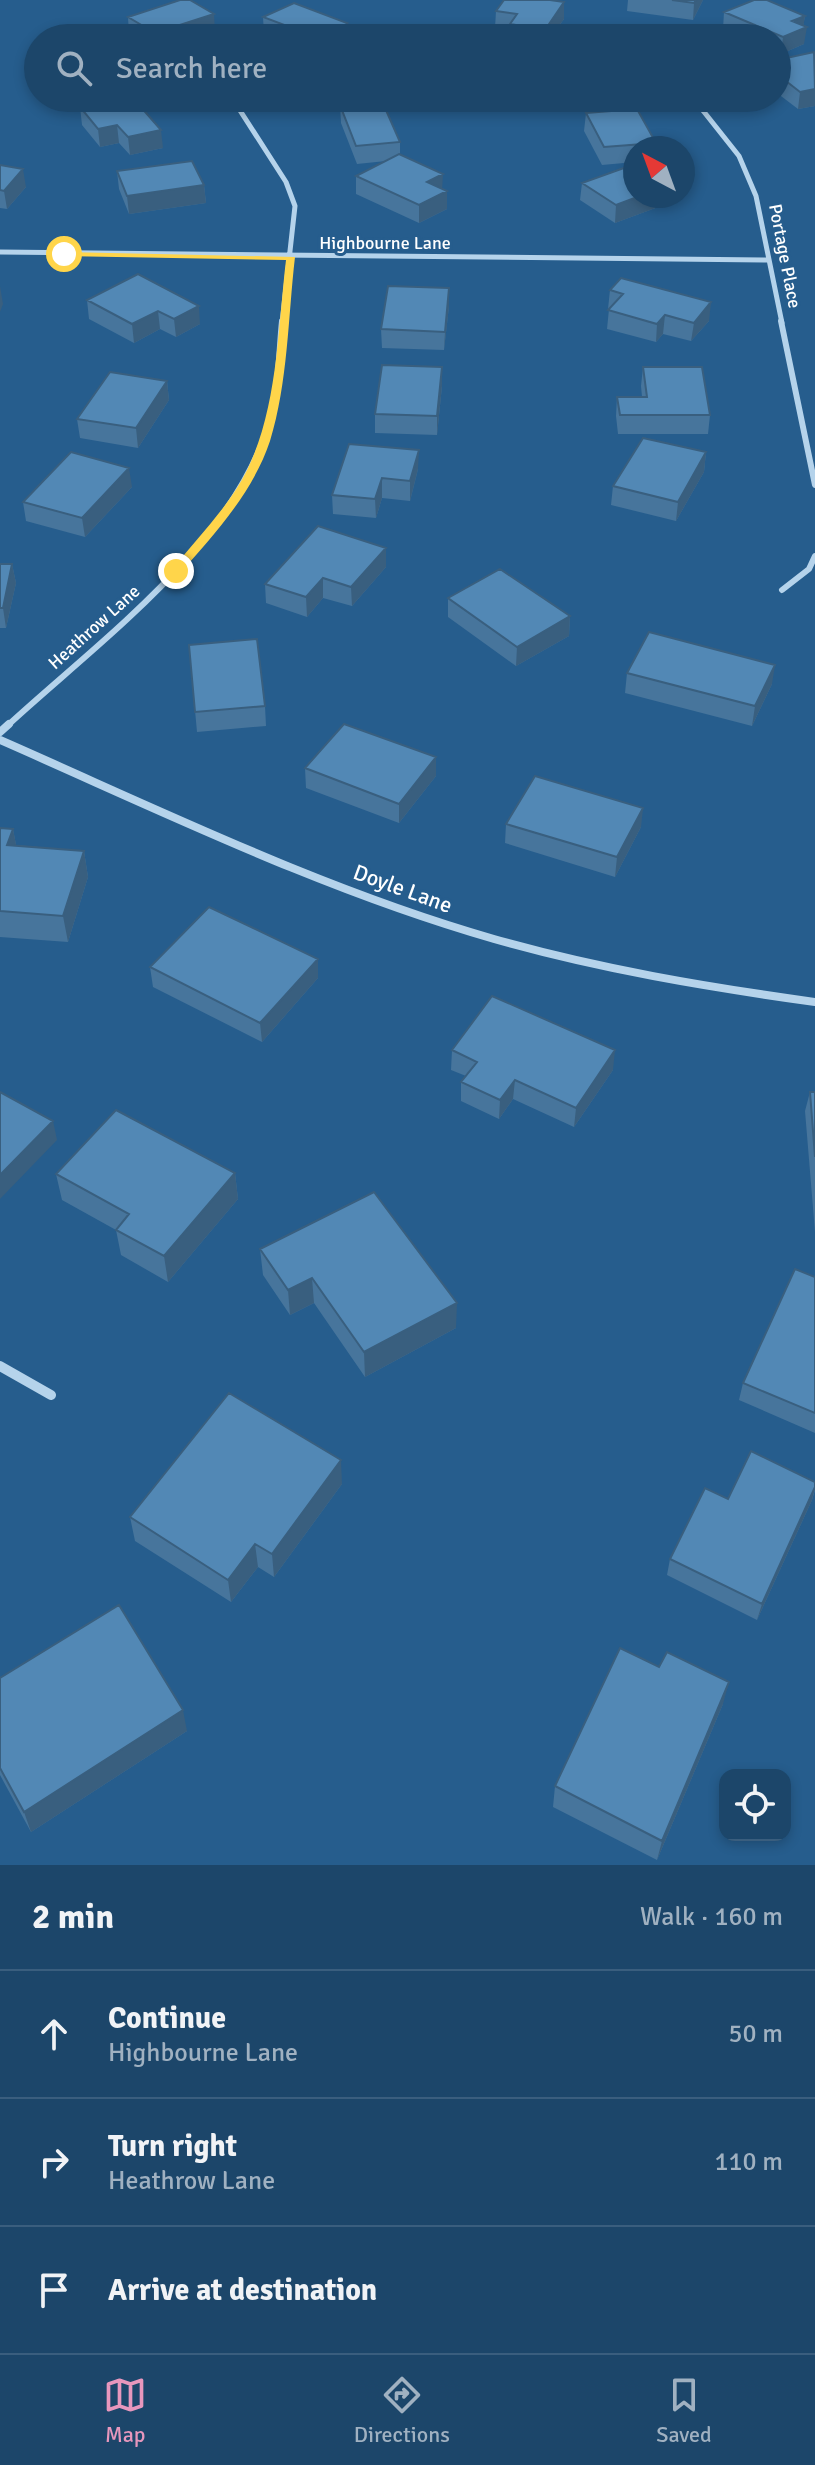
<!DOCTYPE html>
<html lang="en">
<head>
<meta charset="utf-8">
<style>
  :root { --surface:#1c466a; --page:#295072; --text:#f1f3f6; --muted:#a0b1c1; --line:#3a5e7e; --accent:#e797bd }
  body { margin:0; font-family:Signika,sans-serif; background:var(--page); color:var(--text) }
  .controls { position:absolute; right:24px; bottom:24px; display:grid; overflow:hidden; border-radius:16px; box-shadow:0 4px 12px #0003 }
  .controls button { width:72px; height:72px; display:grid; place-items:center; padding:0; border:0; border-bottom:2px solid var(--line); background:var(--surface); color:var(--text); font:40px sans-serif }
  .compass { position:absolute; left:623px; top:136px; width:72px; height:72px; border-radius:50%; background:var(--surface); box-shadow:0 4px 12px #0003; rotate:319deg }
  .stop { position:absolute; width:24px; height:24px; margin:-18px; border:6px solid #ffd54a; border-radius:50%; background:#fff }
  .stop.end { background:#ffd54a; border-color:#fff; box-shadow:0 2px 8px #0008 }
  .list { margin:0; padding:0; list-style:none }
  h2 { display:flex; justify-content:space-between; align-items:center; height:104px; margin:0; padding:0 32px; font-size:34px }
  h2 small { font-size:26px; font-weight:400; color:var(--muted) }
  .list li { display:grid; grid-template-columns:52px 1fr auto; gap:24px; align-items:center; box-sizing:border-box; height:128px; padding:0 32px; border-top:2px solid var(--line) }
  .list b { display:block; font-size:30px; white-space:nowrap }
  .list p { margin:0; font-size:26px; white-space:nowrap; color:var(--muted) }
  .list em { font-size:26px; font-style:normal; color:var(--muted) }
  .icon { flex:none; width:44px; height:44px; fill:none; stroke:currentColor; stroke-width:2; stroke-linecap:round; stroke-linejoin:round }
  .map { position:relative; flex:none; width:815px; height:1865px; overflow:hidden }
  .search { position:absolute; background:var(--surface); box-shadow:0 4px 12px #0003; left:24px; right:24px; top:24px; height:88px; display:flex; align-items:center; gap:20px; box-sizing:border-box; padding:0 28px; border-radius:44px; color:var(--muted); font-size:30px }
  .sheet { height:488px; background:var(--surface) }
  nav { display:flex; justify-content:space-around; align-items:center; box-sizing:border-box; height:112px; border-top:2px solid var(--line); background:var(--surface); font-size:22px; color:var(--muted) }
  nav a { display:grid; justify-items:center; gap:4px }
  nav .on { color:var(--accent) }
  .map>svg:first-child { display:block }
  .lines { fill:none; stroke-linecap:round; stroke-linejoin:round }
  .street-far3 { stroke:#b5d3eb; stroke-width:5 }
  .street-far2 { stroke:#b5d3eb; stroke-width:6 }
  .street-far1 { stroke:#b5d3eb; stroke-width:8 }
  .street { stroke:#b5d3eb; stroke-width:10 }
  .wall { fill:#47759c }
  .shaded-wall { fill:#395f7f }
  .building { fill:#5288b5; stroke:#395f7f; stroke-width:2 }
  .route { fill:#ffd54a }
  .labels { text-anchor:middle; stroke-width:6; stroke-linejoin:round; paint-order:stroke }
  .far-street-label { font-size:18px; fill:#fff; stroke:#265d8d }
  .street-label { font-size:22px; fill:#fff; stroke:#265d8d }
</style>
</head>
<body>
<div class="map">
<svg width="815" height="1865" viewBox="0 0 815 1865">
  <rect width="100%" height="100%" fill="#265d8d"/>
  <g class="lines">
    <path class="street-far3" d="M232 98 286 182 295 206 282 323
      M693 98 739 156 756 196 782 323
      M0 252 769 260"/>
    <path class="street-far2" d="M781 321 815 485
      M782 590 809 569 815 556
      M7 726C99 641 241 540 272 412 279 383 279 350 282 321"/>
    <path class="street-far1" d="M0 732 9 724
      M0 740C162 811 323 890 494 939 599 969 707 987 815 1002"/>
    <path class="street" d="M0 1366 51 1395"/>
  </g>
  <path class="wall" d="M628 0H703L693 20 627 11Z
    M496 11 564 19 550 38H509V30L495 28Z
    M724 12 805 16 803 26 804 44 781 54 777 53V38H743L723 29Z
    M128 17 215 31 193 38H137L129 34Z
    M263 17 347 38H276L264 34Z
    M815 53V106L798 109 777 93V60Z
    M340 105 400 142V154L442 189 447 191V209L419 223 356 194V176L386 161 357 164 341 123Z
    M80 107 163 148 130 155 119 143 100 147 82 125Z
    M586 113 656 143V148H635V162L602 165 584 131Z
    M0 165 26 187 7 209 0 208Z
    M117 171 204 185 206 203 129 214 119 189Z
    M582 183 677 200 615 223 580 200Z
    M138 274 200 324 176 337 160 329 134 343 89 319 87 300Z
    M621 278 709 321 691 341 663 334 656 342 607 329 609 309H608L610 290Z
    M449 288V306L444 350 382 348 381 329Z
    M442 367V386L437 435 375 433V414Z
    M643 367 710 415 708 434H618L616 416 617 397H642L641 386Z
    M167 381 169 400 138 448 80 438 77 419Z
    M349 444 418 469 410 501 382 498 376 518 333 514 332 495Z
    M706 452 704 472 676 521 611 505 613 486Z
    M132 487 85 537 26 521 23 502Z
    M386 548V567L352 606 323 598 307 617 266 603 265 584Z
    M0 564H12L16 583 6 628H0Z
    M448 598 570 616 569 636 516 666 448 617Z
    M189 645 265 706 266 726 197 732Z
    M627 673 772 684 752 726 625 693Z
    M436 757V776L399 823 306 788 305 768Z
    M506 824 641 827 615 877 505 843Z
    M0 828 13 829 16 845 84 851 88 877 68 942 0 937Z
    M150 967 318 978 262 1042 153 987Z
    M452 1050 613 1070 574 1127 513 1099 499 1119 461 1101V1082L466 1076 451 1070Z
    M810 1092H815V1232L805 1111Z
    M235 1173 238 1199 168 1282 121 1255 116 1230 62 1200 56 1174Z
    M260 1249 456 1328 365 1377 314 1303 290 1315 263 1275Z
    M815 1277V1433L739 1400 743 1383Z
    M815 1482V1490L812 1500 757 1620 667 1575 670 1559 728 1499Z
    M342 1484 274 1577 258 1567 231 1602 135 1541 130 1517Z
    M0 1678 187 1731 31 1832 0 1775Z
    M723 1704 657 1860 553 1807 555 1786Z"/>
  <path class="shaded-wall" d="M696 0H703L693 20 694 3Z
    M564 2V19L550 38H545V30Z
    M214 14 215 31 193 38H156L155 33Z
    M805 16 803 29 807 27 804 44 781 54 783 37 792 21Z
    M347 23V38H316V37Z
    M815 89V106L798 109 800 92Z
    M117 125 119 143 100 147 98 129Z
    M161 130 163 148 130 155 128 137Z
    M23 169 26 187 7 209 4 191Z
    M443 174 442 192 427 182Z
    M204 185 206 203 129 214 127 196Z
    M447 191V209L419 223V205Z
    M640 196H677V200L615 223 616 205Z
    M0 286 3 304 0 312Z
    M449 288V306L444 350 445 332Z
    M711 302 709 321 691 341 694 323Z
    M199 306 200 324 176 337 174 319Z
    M158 311 160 329 134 343 132 324Z
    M665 315 663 334 656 342 657 324Z
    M442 367V386L437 435V416Z
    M167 381 169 400 138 448 136 428Z
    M419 450 418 469 410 501V481Z
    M706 452 704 472 676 521 678 502Z
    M129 468 132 487 85 537 82 518Z
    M382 478V498L376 518 375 499Z
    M386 548V567L352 606 351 587Z
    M12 564 16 583 6 628 3 608Z
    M323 578V598L307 617 306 597Z
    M570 616 569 636 516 666 517 647Z
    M775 665 772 684 752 726 755 706Z
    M436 757V776L399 823V804Z
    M643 808 641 827 615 877 617 857Z
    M13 829 18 855 7 845Z
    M84 851 88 877 68 942 63 916Z
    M318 959V978L262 1042 260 1023Z
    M615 1050 613 1070 574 1127 576 1108Z
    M515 1080 513 1099 499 1119 500 1100Z
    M53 1121 57 1140 0 1199V1175Z
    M235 1173 238 1199 168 1282 164 1256Z
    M312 1278 314 1303 290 1315 288 1290Z
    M457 1303 456 1328 365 1377 364 1352Z
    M341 1460 342 1484 274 1577 272 1554Z
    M815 1487 812 1500 757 1620 762 1604Z
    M255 1544 258 1567 231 1602 228 1580Z
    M729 1682 723 1704 657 1860 662 1841Z
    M183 1710 187 1731 31 1832 24 1812Z"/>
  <path class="building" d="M180 0H190L214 14 155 33 128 17Z
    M504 0H550L564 2 545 30 510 24 517 14 496 11Z
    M672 0H696L694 3Z
    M754 0H767L805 16 792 21 807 27 783 37 724 12Z
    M294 3 347 23 316 37 263 17Z
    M85 35 100 38H82Z
    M814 52 815 89 800 92 777 74V60Z
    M124 98H133L161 130 128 137 117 125 98 129 80 107Z
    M382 101 400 142 356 146 340 105Z
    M637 109 656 143 604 147 586 113Z
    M399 154 443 174 427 182 447 191 419 205 356 176Z
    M192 161 204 185 127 196 117 171Z
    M635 164V196H640L616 205 582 183Z
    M0 165 23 169 4 191 0 190Z
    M138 274 199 306 174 319 158 311 132 324 87 300Z
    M621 278 711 302 694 323 665 315 657 324 608 310 623 294 610 290Z
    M388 286 449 288 445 332 381 329Z
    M382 365 442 367 437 416 375 414Z
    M643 367H702L710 415H620L617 397H647Z
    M110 372 167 381 136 428 77 419Z
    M643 438 706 452 678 502 613 486Z
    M349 444 419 450 410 481 382 478 375 499 332 495Z
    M71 452 129 468 82 518 23 502Z
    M318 526 386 548 351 587 323 578 306 597 265 584Z
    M0 564H12L3 608H0Z
    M500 569 570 616 517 647 448 598Z
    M649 632 775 665 755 706 627 673Z
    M257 639 265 706 195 712 189 645Z
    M344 724 436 757 399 804 305 768Z
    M535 776 643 808 617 857 506 824Z
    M0 828 13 829 7 845 84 851 63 916 0 911Z
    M209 907 318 959 260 1023 150 967Z
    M492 996 615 1050 576 1108 515 1080 500 1100 461 1082 477 1062 452 1050Z
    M0 1092 53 1121 0 1175Z
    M810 1092H815V1157Z
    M116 1110 235 1173 164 1256 116 1230 129 1214 56 1174Z
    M374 1192 457 1303 364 1352 312 1278 288 1290 260 1249Z
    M795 1269 815 1277V1413L743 1383Z
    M229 1393 341 1460 272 1554 255 1544 228 1580 130 1517Z
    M751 1451 815 1482V1487L762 1604 670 1559 705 1488 728 1499Z
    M119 1605 183 1710 24 1812 0 1768V1678Z
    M620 1648 659 1667 667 1652 729 1682 662 1841 555 1786Z"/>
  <path class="route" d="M64 252 295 257C288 317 288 383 270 441 253 492 215 534 180 573L171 571C193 543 217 519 237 488 278 423 277 335 286 260L61 256Z"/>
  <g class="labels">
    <g class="far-street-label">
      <text x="385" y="249">Highbourne Lane</text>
      <text transform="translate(785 256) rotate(79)" y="6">Portage Place</text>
      <text transform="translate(94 627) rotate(-42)" y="6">Heathrow Lane</text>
    </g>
    <g class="street-label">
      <text transform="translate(403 888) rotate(20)" y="8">Doyle Lane</text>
    </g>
  </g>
</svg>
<div class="controls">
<button><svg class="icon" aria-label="locate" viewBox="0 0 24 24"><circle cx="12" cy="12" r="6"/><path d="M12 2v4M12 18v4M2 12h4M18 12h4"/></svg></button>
</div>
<svg class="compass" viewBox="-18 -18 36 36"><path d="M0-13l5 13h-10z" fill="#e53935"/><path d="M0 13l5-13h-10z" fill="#a0b1c1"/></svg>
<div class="stop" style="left:64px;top:254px"></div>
<div class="stop end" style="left:176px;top:571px"></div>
<div class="search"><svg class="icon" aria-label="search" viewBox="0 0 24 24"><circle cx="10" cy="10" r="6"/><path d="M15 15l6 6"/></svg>Search here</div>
</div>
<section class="sheet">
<h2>2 min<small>Walk · 160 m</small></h2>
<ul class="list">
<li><svg class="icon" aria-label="ahead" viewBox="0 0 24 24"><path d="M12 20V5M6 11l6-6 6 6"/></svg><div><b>Continue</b><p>Highbourne Lane</p></div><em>50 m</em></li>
<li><svg class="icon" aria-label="right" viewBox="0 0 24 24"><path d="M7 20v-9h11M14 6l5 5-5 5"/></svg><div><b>Turn right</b><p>Heathrow Lane</p></div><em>110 m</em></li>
<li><svg class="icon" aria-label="arrive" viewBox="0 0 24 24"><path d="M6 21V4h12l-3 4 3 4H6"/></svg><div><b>Arrive at destination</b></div></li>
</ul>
</section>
<nav>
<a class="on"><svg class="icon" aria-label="map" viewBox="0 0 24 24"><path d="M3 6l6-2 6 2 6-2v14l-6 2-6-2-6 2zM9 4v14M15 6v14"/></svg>Map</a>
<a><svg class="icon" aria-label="directions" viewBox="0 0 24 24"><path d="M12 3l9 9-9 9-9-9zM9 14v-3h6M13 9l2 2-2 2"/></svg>Directions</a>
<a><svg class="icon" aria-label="saved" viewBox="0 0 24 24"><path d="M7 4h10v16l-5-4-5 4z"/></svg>Saved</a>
</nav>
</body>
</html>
